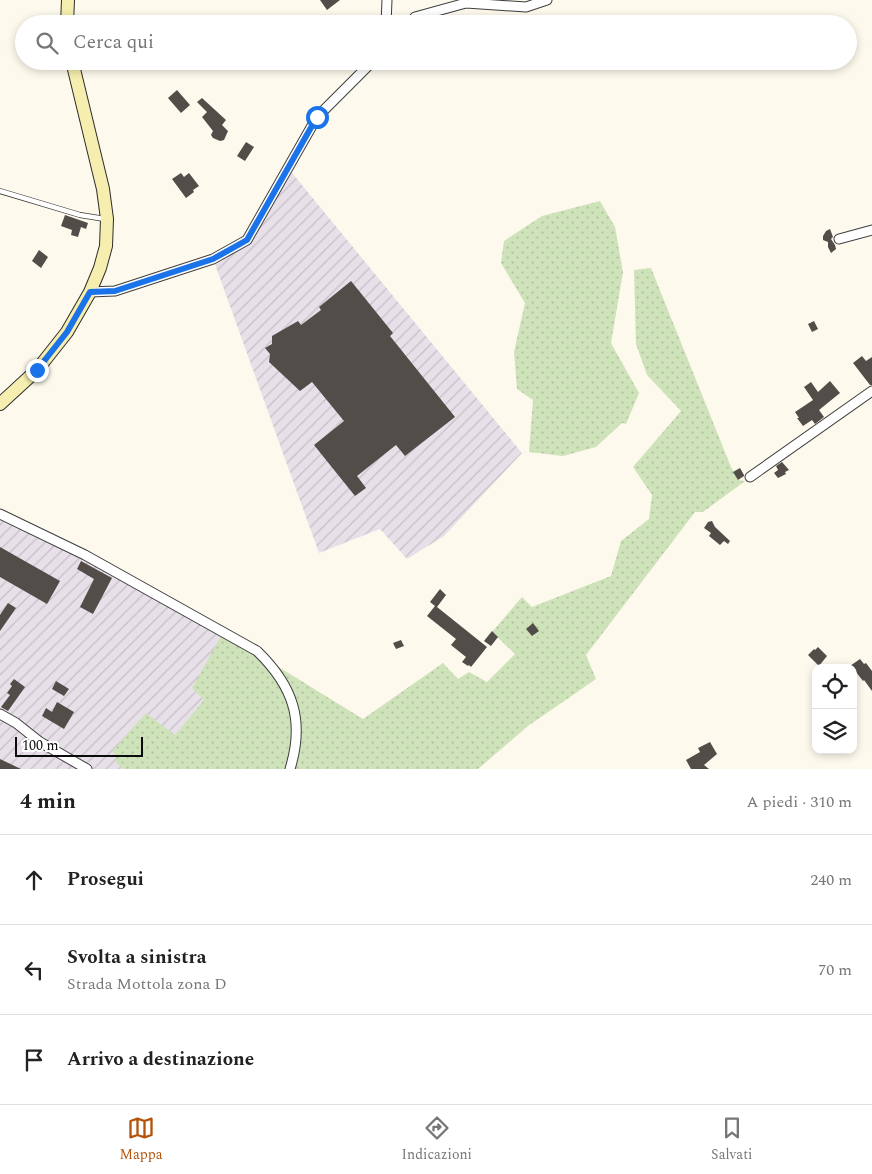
<!DOCTYPE html>
<html lang="it">
<head>
<meta charset="utf-8">
<style>
  :root { --surface:#fff; --page:#f2f2f2; --text:#222; --muted:#767676; --line:#e0e0e0; --accent:#b45309 }
  body { margin:0; font-family:Spectral,serif; background:var(--page); color:var(--text) }
  .controls { position:absolute; right:15px; bottom:15px; display:grid; overflow:hidden; border-radius:10px; box-shadow:0 2px 8px #0003 }
  .controls button { width:45px; height:45px; display:grid; place-items:center; padding:0; border:0; border-bottom:1px solid var(--line); background:var(--surface); color:var(--text); font:25px sans-serif }
  .scale { position:absolute; left:15px; bottom:12px; width:128px; box-sizing:border-box; padding-left:5px; border:2px solid #0b0b0b; border-top:0; font-size:14px; line-height:18px; white-space:nowrap; color:#0b0b0b; -webkit-text-stroke:4px #fff; paint-order:stroke }
  .stop { position:absolute; width:15px; height:15px; margin:-11px; border:4px solid #1a73e8; border-radius:50%; background:#fff }
  .stop.end { background:#1a73e8; border-color:#fff; box-shadow:0 1px 5px #0008 }
  .list { margin:0; padding:0; list-style:none }
  h2 { display:flex; justify-content:space-between; align-items:center; height:65px; margin:0; padding:0 20px; font-size:21px }
  h2 small { font-size:16px; font-weight:400; color:var(--muted) }
  .list li { display:grid; grid-template-columns:32px 1fr auto; gap:15px; align-items:center; box-sizing:border-box; height:90px; padding:0 20px; border-top:1px solid var(--line) }
  .list b { display:block; font-size:19px; white-space:nowrap }
  .list p { margin:0; font-size:16px; white-space:nowrap; color:var(--muted) }
  .list em { font-size:16px; font-style:normal; color:var(--muted) }
  .icon { flex:none; width:28px; height:28px; fill:none; stroke:currentColor; stroke-width:2; stroke-linecap:round; stroke-linejoin:round }
  .map { position:relative; flex:none; width:872px; height:769px; overflow:hidden }
  .search { position:absolute; background:var(--surface); box-shadow:0 2px 8px #0003; left:15px; right:15px; top:15px; height:55px; display:flex; align-items:center; gap:12px; box-sizing:border-box; padding:0 18px; border-radius:28px; color:var(--muted); font-size:19px }
  .sheet { height:335px; background:var(--surface) }
  nav { display:flex; justify-content:space-around; align-items:center; box-sizing:border-box; height:70px; border-top:1px solid var(--line); background:var(--surface); font-size:14px; color:var(--muted) }
  nav a { display:grid; justify-items:center; gap:2px }
  nav .on { color:var(--accent) }
  .map>svg:first-child { display:block }
  .industrial { fill:url(#industrial-furrows) }
  .grass { fill:url(#grass-dots) }
  .building { fill:#524d49 }
  .lines { fill:none; stroke-linecap:round; stroke-linejoin:round }
  .service-casing { stroke:#3e3e3e; stroke-width:6 }
  .minor-casing { stroke:#3e3e3e; stroke-width:11 }
  .secondary-casing { stroke:#2d2d2d; stroke-width:14 }
  .service { stroke:#fff; stroke-width:4.5 }
  .minor { stroke:#fff; stroke-width:9 }
  .secondary { stroke:#f5eeae; stroke-width:12 }
  .route { stroke:#1a73e8; stroke-width:6 }
</style>
</head>
<body>
<div class="map">
<svg width="872" height="769" viewBox="0 0 872 769">
  <defs>
    <pattern id="industrial-furrows" width="10" height="10" patternUnits="userSpaceOnUse" patternTransform="scale(1.25)"><rect width="10" height="10" fill="#e8e0e9"/><path d="M-1 1l2-2M0 10L10 0M9 11l2-2" fill="none" stroke="#c6bfc6"/></pattern>
    <pattern id="grass-dots" width="8" height="8" patternUnits="userSpaceOnUse" patternTransform="scale(1.25)"><rect width="8" height="8" fill="#cfe3ba"/><path d="M2 2h.1M6 6h.1" fill="none" stroke="#b0c19f" stroke-width="1.8" stroke-linecap="round"/></pattern>
  </defs>
  <rect width="100%" height="100%" fill="#fdf9ec"/>
  <path class="industrial" d="M288 168 522 453 444 536 407 559 380 529 319 553 213 259 247 240Z
    M0 514 257 651 290 769H0Z"/>
  <path class="grass" d="M600 201 615 227 623 272 611 343 639 393 626 424 622 423 596 447 563 456 529 452 533 400 517 389 514 352 525 303 501 263 504 241 542 216Z
    M651 268 731 467 738 480 745 481 703 512H695L586 655 596 679 528 726 478 769H124L117 764 113 750 146 713 175 735 204 700 192 688 221 636 219 630 363 719 443 663 458 679 469 672 487 682 515 654 492 632 522 597 532 607 611 576 621 541 649 519 652 495 633 467 681 411 647 375 636 344 634 270Z"/>
  <path class="building" d="M320 0H340L327 10Z
    M177 90 190 105 181 113 168 98Z
    M202 98 226 120 222 125 228 131 224 140 220 141 213 138 211 135 213 131 202 117 207 112 197 102Z
    M246 142 254 147 245 161 237 156Z
    M181 173 184 177 189 173 199 186 193 190 194 192 186 198 172 179Z
    M65 215 88 223 86 229 81 227 78 237 71 235 72 230 61 226Z
    M830 229 833 237 831 239 835 245 836 249 831 253 828 247V242L823 240V236L826 231Z
    M39 250 48 257 41 268 32 261Z
    M351 281 393 333 390 336 455 417 405 456 396 445 357 476 366 488 355 496 314 445 344 421 312 382 300 391 269 362 270 354 265 348 272 344V336L298 321 301 325 321 310 319 307Z
    M814 321 818 329 812 332 808 324Z
    M862 356 866 361 872 357V385H870L853 363Z
    M830 381 840 393 819 410 824 417 815 424 812 420 803 426 797 418H799L795 412 813 400 804 387 811 382 818 392Z
    M782 462 789 470 785 472 786 474 778 478 774 473 778 470 776 466Z
    M740 468 744 475V476L738 480 733 472Z
    M712 521 715 527 730 541 728 544 724 541 720 545 709 536 711 533 704 528 708 522Z
    M0 547 60 581 47 604 0 577Z
    M81 561 112 578 93 614 80 607 94 579 77 569Z
    M440 589 446 595 437 607 487 647 471 667 469 665 468 666 462 662 466 657 451 645 456 639 427 616 435 606 430 602Z
    M8 603 16 608 0 631V615Z
    M533 623 539 631 532 636 526 629Z
    M492 631 498 637 491 646 484 641Z
    M401 640 404 646 396 649 393 643Z
    M818 647 827 656 819 666 808 655 814 649 815 650Z
    M860 659 864 664 866 663 872 671V691L864 680 863 681 856 672 855 673 853 668 850 666Z
    M14 679 25 687 8 711 1 707 10 695 7 693 12 686 10 684Z
    M56 681 69 689 64 696 52 689Z
    M57 702 74 712 64 729 42 716 46 708 52 712Z
    M710 742 717 754 704 765 709 769H691L686 760 700 752 698 748Z
    M0 759 21 769H0Z"/>
  <g class="lines">
    <g class="service-casing">
      <path id="service" d="M0 191 80 215 105 219"/>
    </g>
    <g class="minor-casing">
      <path id="minor" d="M386 24 387 0
        M409 24 415 17 466 3 526 7 547 0
        M839 239 872 230
        M90 292 115 291 213 259 247 240 317 117 373 61
        M750 477 872 391
        M0 514 85 555 257 651C293 686 305 720 290 769
        M0 714 16 723 40 742 87 769"/>
    </g>
    <g class="secondary-casing">
      <path id="secondary" d="M67 24 68 0
        M0 404 37 370 67 332 90 292 100 268 106 246 107 219 103 189 72 61"/>
    </g>
    <use href="#service" class="service"/>
    <use href="#minor" class="minor"/>
    <use href="#secondary" class="secondary"/>
  </g>
  <g class="lines">
    <path class="route" d="M37 370 67 332 90 292 115 291 213 259 247 240 317 117"/>
  </g>
</svg>
<div class="controls">
<button><svg class="icon" aria-label="locate" viewBox="0 0 24 24"><circle cx="12" cy="12" r="6"/><path d="M12 2v4M12 18v4M2 12h4M18 12h4"/></svg></button>
<button><svg class="icon" aria-label="layers" viewBox="0 0 24 24"><path d="M12 4l9 5-9 5-9-5zM3 14l9 5 9-5"/></svg></button>
</div>
<div class="scale">100 m</div>
<div class="stop" style="left:317px;top:117px"></div>
<div class="stop end" style="left:37px;top:370px"></div>
<div class="search"><svg class="icon" aria-label="search" viewBox="0 0 24 24"><circle cx="10" cy="10" r="6"/><path d="M15 15l6 6"/></svg>Cerca qui</div>
</div>
<section class="sheet">
<h2>4 min<small>A piedi · 310 m</small></h2>
<ul class="list">
<li><svg class="icon" aria-label="ahead" viewBox="0 0 24 24"><path d="M12 20V5M6 11l6-6 6 6"/></svg><div><b>Prosegui</b></div><em>240 m</em></li>
<li><svg class="icon" aria-label="left" viewBox="0 0 24 24"><path d="M17 20v-9H6M10 6l-5 5 5 5"/></svg><div><b>Svolta a sinistra</b><p>Strada Mottola zona D</p></div><em>70 m</em></li>
<li><svg class="icon" aria-label="arrive" viewBox="0 0 24 24"><path d="M6 21V4h12l-3 4 3 4H6"/></svg><div><b>Arrivo a destinazione</b></div></li>
</ul>
</section>
<nav>
<a class="on"><svg class="icon" aria-label="map" viewBox="0 0 24 24"><path d="M3 6l6-2 6 2 6-2v14l-6 2-6-2-6 2zM9 4v14M15 6v14"/></svg>Mappa</a>
<a><svg class="icon" aria-label="directions" viewBox="0 0 24 24"><path d="M12 3l9 9-9 9-9-9zM9 14v-3h6M13 9l2 2-2 2"/></svg>Indicazioni</a>
<a><svg class="icon" aria-label="saved" viewBox="0 0 24 24"><path d="M7 4h10v16l-5-4-5 4z"/></svg>Salvati</a>
</nav>
</body>
</html>
